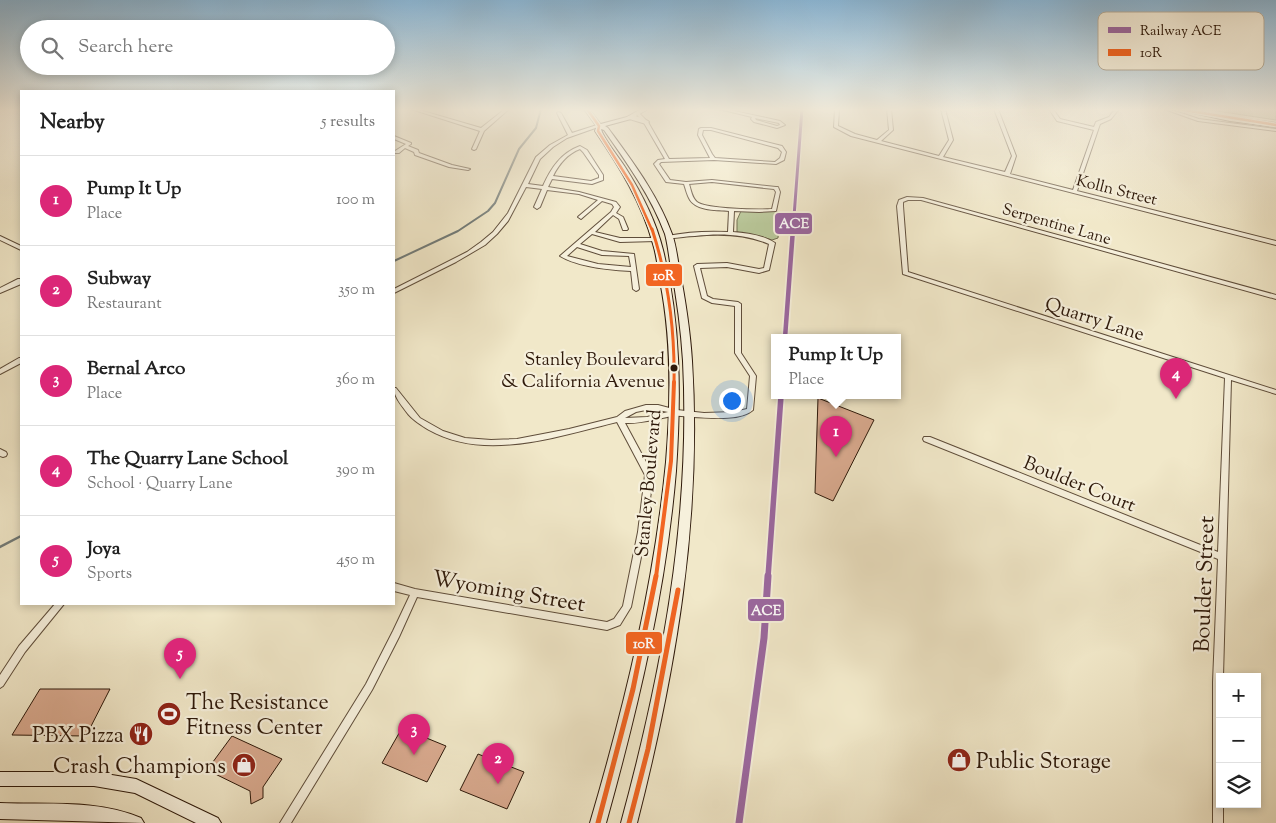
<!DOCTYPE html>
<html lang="en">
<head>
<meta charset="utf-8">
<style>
  :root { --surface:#fff; --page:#f6f6f6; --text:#222; --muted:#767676; --line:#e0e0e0; --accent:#db2777 }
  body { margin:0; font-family:"Sorts Mill Goudy",serif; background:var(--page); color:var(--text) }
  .controls { position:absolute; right:15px; bottom:15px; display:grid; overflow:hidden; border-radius:0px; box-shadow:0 2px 8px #0003 }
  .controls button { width:45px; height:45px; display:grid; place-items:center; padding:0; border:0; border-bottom:1px solid var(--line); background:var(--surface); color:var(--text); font:25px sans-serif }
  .you { position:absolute; left:731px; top:400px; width:18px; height:18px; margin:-12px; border:4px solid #fff; border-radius:50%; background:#1a73e8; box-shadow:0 0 0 8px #1a73e833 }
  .badge { display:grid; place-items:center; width:32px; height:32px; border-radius:50%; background:var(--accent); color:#fff; font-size:16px; font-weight:700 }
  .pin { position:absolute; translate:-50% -41px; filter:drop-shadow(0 1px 2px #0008) }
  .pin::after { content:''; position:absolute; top:26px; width:18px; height:15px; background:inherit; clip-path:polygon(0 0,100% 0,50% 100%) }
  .popup { position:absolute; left:771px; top:334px; width:130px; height:65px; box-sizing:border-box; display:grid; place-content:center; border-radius:0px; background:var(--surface); filter:drop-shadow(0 1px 4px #0005); font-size:16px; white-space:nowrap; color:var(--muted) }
  .popup b { font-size:19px; color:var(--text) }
  .popup::after { content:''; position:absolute; left:50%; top:100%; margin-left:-10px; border:10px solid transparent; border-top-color:var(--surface) }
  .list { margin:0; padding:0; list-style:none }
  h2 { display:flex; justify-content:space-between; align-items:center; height:65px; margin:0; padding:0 20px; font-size:21px }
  h2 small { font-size:16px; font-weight:400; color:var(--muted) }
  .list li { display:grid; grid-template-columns:32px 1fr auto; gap:15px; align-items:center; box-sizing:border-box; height:90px; padding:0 20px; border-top:1px solid var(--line) }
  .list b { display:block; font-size:19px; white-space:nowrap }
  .list p { margin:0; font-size:16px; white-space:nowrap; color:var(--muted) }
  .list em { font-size:16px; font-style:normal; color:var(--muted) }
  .icon { flex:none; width:28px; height:28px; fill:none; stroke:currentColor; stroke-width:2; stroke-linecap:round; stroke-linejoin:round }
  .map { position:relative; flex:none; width:1276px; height:823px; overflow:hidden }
  .search { position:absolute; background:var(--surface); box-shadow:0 2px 8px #0003; left:20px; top:20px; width:375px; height:55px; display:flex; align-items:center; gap:12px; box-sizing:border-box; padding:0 18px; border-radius:28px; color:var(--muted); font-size:19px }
  .panel { position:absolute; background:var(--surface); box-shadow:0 2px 8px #0003; left:20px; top:90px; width:375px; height:515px; border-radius:0px }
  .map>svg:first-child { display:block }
  .green { fill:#b8c698; stroke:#737051 }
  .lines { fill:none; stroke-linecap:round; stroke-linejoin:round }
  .stream-far1 { stroke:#727b78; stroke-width:2 }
  .stream { stroke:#727b78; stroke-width:2.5 }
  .building { fill:#d9aa8f; stroke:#2e190a }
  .minor-casing { stroke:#5f4d3a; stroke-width:2 }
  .tertiary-casing { stroke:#5f4d3a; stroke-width:2 }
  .secondary-casing { stroke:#2e190a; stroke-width:2 }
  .minor { fill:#f6f0dc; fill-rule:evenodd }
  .tertiary { fill:#f6f0dc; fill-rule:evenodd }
  .secondary { fill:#f6f0dc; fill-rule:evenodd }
  .bus-1-far3-casing { stroke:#f6f0dc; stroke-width:5 }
  .bus-1-far2-casing { stroke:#f6f0dc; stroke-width:6 }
  .bus-1-far1-casing { stroke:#f6f0dc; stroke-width:8 }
  .bus-1-casing { stroke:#f6f0dc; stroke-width:9 }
  .bus-1-far3 { stroke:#f26522; stroke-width:2.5 }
  .bus-1-far2 { stroke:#f26522; stroke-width:3 }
  .bus-1-far1 { stroke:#f26522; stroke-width:4 }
  .bus-1 { stroke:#f26522; stroke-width:5 }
  .rail-1-far3-casing { stroke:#f6f0dc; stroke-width:5.5 }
  .rail-1-far2-casing { stroke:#f6f0dc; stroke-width:8 }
  .rail-1-far1-casing { stroke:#f6f0dc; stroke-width:9 }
  .rail-1-casing { stroke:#f6f0dc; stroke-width:11 }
  .rail-1-far3 { stroke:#9b68a0; stroke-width:3 }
  .rail-1-far2 { stroke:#9b68a0; stroke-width:4.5 }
  .rail-1-far1 { stroke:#9b68a0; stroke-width:5.5 }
  .rail-1 { stroke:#9b68a0; stroke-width:7 }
  .bus-dot { fill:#2e190a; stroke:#f6f0dc; stroke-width:2 }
  .labels { text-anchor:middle; stroke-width:4.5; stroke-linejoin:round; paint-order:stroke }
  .far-street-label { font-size:16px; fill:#2e190a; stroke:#f6f0dc }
  .bus-label { font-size:18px; fill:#2e190a; stroke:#f6f0dc; text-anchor:end }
  .street-label { font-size:19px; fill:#2e190a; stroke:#f6f0dc }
  .near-street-label { font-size:22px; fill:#2e190a; stroke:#f6f0dc }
  .near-poi-label { font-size:22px; fill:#2e190a; stroke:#f6f0dc; text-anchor:start }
  .key { fill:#f6f0dc; stroke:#bab09d; stroke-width:1 }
  .key-label { font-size:14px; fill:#2e190a }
  .line-badge { stroke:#f6f0dc; stroke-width:2 }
  .badge-label { font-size:14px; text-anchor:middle; font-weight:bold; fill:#fff }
</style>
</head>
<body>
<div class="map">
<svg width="1276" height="823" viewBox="0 0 1276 823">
  <rect width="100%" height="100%" fill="#f1e8c9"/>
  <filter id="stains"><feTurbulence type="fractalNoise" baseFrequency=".004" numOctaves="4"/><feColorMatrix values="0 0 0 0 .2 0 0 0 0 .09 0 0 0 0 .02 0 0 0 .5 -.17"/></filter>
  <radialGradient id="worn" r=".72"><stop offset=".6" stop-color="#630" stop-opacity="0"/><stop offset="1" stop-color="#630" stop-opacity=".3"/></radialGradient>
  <path class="green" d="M1204 109H1276V120Z
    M741 211H776L780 214 778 238 772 240 763 237 737 232V220Z"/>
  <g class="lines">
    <path class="stream-far1" d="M394 261 458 231 488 211 495 203 519 149 536 128 541 109"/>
    <path class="stream" d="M0 547 21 536"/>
  </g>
  <path class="building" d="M818 398 874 420 833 501 815 493Z
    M40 689H110L86 736 12 735Z
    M402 728 446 746 427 782 382 763Z
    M232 736 282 759 263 787V798L251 804 250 791 207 770Z
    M478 754 524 772 507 809 460 790Z"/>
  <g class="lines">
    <g class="minor-casing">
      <path id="minor" d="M411 109H416L481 128 505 109H509L484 131 476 149 474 150 472 149 480 131Z
        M719 109H725L780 121 785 125 777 128 754 122 751 119 752 117ZM755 118 779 123 780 125 777 126 756 120Z
        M835 109H839L838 126 855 134 877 140 889 130 887 109H891L893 130 881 141 939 156 949 140 941 109H945L953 140 943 157 1005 172 1012 156 994 109H998L1016 156 1010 174 1073 190 1094 130 1057 121 1049 109H1053L1060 119 1094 127 1096 122 1109 117 1115 109H1119L1111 119 1100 124 1077 191 1276 241V245L851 136 834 127Z
        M1164 109H1169L1199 119 1276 129V131L1198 121Z
        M558 112 561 113 572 133 597 125 601 126 567 138 553 147 540 159 528 184 543 186C551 168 561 153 580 146L587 150 603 175V180L592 184 552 179 548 187 579 192 616 202 620 207 616 213 623 217 628 229 627 230H623L619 219 613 215 595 232 620 238H658L659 239 656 241 620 242 592 234 580 244 602 251 634 254 639 289 638 290 636 291 633 289 631 271C610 270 578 267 560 256L611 212 614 207 612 204 602 201 581 219 578 217 579 216 598 200 579 194 547 190 540 207 537 209 534 207 542 189 526 187 508 221 497 234 485 245 456 262 394 293V289L467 252 481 242 493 232 508 213 536 157 550 145 568 135 557 113ZM580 149 583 152 599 175V178L591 181 553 176C559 164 567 154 580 149ZM577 247 602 255 629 256 631 267 598 264 567 256Z
        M637 113H639L648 122 669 159 710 158 698 135 699 129 701 128H711L782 146 786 152 784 160 776 164 714 160 661 162 659 164 670 180 686 182 712 180 776 187H778L780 192 776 211 759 212 734 211 733 232C747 233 763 235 775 243L769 270 759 273 727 267 700 268 707 296 713 299 738 302 741 304V353L756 376 753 410C741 421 710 418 693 417 687 417 680 415 674 416 657 418 642 424 625 423L653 475 646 532 631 607 620 625 607 630 417 597 399 637 372 690 291 823H280L366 684 393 631 410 595 394 591V583L415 589 607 622 614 619 623 606 638 532 645 475 617 422C559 436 485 462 429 430 421 425 414 421 408 414 402 406 394 397 394 388H396L420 418 443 431 465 438 491 440 517 439 569 429 617 417 625 411 646 405H658L677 410 704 413 734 412 747 409 750 376 735 353V306L712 303 702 298 694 266 697 264 727 263 759 269 764 268 769 244C745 234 721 233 695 236 686 236 676 239 667 238V236C687 232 708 231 728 232L729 211C718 210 697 211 690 200 687 195 686 190 684 184L666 182 654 164 658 160 665 159 644 123 637 115ZM703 130H711L778 148 782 152 780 158 775 162 715 158 712 154 702 135ZM712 182 774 189 776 192 772 209C759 210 706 209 697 202 692 198 691 190 689 184ZM646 410H658L668 412 647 417 625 418 636 412Z
        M394 136 411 143V144L408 146 418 150 419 153 452 165 470 169 468 170 449 167 415 155 414 152 405 148 399 153H395V151L406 144 394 139Z
        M907 197 923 198 1276 295V299L921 200H908L903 202V206L908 272 1276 390V394L1231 380 1223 677H1220V804H1223V823H1213V682L1218 559 924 441 923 439 924 437H930L1218 552 1225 378 903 274 897 206 899 200Z
        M0 236 21 246V250L0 240Z
        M19 358H21V363L0 374V369Z
        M0 449 6 452 7 454 6 456 3 457 0 456Z
        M55 604H64L25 652 3 686 0 688V675L19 646Z"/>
    </g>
    <g class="tertiary-casing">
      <path id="tertiary" d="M584 109H589L602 126 601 127H597Z
        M636 116 648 121 649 122 646 124 626 118 629 116Z
        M18 279H21V284L0 293V288Z"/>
    </g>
    <g class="secondary-casing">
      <path id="secondary" d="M641 109H648L631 119 605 126 608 128C632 161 658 195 672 234 676 245 677 256 679 267 685 298 690 329 692 361 702 518 676 671 637 823H621C662 672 691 519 683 361 681 330 677 299 671 268 669 257 668 245 665 234 651 196 627 163 604 130L601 129C604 140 619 157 625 167 641 192 656 221 663 250 681 323 681 397 676 471 666 591 638 708 606 823H590C625 704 654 585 666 462 671 402 672 341 660 281 658 269 657 257 653 244 642 203 619 166 595 131L597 125 627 117Z
        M1175 109H1185L1230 117 1276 123V127L1230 121Z
        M0 772H94L136 779 218 818 221 823H196L135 793 94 786H0Z
        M0 803C46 805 98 799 141 818L144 823 0 819Z"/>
    </g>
    <use href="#minor" class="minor"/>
    <use href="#tertiary" class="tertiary"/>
    <use href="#secondary" class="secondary"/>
    <g class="bus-1-far3-casing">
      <path id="bus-1-far3" d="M587 109 599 126 598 131 632 185 652 230
        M1178 109 1276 125"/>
    </g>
    <g class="bus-1-far2-casing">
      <path id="bus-1-far2" d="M652 229C668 278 675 331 674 383"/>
    </g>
    <g class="bus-1-far1-casing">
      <path id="bus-1-far1" d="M656 577 671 461 674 382"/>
    </g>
    <g class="bus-1-casing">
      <path id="bus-1" d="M598 823 633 689 656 576
        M629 823 648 749 678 590"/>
    </g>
    <use href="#bus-1-far3" class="bus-1-far3"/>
    <use href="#bus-1-far2" class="bus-1-far2"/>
    <use href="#bus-1-far1" class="bus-1-far1"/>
    <use href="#bus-1" class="bus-1"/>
    <g class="rail-1-far3-casing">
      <path id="rail-1-far3" d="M793 230 802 109"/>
    </g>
    <g class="rail-1-far2-casing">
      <path id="rail-1-far2" d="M785 338 793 229"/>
    </g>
    <g class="rail-1-far1-casing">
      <path id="rail-1-far1" d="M768 577 781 396"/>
    </g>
    <g class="rail-1-casing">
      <path id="rail-1" d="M739 823 764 638 768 576"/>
    </g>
    <use href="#rail-1-far3" class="rail-1-far3"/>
    <use href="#rail-1-far2" class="rail-1-far2"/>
    <use href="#rail-1-far1" class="rail-1-far1"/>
    <use href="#rail-1" class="rail-1"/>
  </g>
  <linearGradient id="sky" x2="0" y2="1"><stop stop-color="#8bb8d8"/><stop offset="0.49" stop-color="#f9f5e7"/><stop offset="1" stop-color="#f9f5e7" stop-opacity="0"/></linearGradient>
  <rect width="1276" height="224" fill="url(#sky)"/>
  <defs>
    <g id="stadium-disc" transform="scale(1.25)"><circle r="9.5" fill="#8f2418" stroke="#f6f0dc"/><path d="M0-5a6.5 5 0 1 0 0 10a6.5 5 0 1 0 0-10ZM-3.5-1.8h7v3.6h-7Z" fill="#fff"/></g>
    <g id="restaurant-disc" transform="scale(1.25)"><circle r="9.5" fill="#8f2418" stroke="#f6f0dc"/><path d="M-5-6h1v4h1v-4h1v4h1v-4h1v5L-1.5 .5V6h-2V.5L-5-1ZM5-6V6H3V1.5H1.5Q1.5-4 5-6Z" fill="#fff"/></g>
    <g id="shop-disc" transform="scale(1.25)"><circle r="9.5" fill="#8f2418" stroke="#f6f0dc"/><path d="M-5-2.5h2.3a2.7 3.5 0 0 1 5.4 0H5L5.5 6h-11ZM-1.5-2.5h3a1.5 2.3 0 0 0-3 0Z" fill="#fff"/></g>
  </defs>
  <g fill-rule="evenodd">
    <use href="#stadium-disc" x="169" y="714"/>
    <use href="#restaurant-disc" x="141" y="734"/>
    <use href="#shop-disc" x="959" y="760"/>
    <use href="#shop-disc" x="244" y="765"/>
  </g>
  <circle class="bus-dot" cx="674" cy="368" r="4.5"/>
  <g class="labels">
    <g class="far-street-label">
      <text transform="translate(1117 189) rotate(14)" y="6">Kolln Street</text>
      <text transform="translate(1057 223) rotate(16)" y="6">Serpentine Lane</text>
    </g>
    <g class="bus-label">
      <text x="665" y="365">Stanley Boulevard<tspan x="665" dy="22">&amp; California Avenue</tspan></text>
    </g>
    <g class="street-label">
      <text transform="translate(1095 318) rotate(18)" y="7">Quarry Lane</text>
      <text transform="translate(647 483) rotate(-85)" y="7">Stanley Boulevard</text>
      <text transform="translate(1080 483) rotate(22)" y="7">Boulder Court</text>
    </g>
    <g class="near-street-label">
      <text transform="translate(1203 584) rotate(-88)" y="8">Boulder Street</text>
      <text transform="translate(509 590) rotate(10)" y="8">Wyoming Street</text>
    </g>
    <g class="near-poi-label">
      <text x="186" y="709">The Resistance<tspan x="186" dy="25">Fitness Center</tspan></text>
      <text x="124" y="742" text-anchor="end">PBX Pizza</text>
      <text x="976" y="768">Public Storage</text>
      <text x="226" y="773" text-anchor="end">Crash Champions</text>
    </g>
  </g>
  <rect x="1098" y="12" width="166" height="58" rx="8" class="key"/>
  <rect x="1108" y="27" width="23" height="6" fill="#9b68a0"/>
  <rect x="1108" y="49" width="23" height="7" fill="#f26522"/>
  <g class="key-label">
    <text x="1140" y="35">Railway ACE</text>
    <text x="1140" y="57">10R</text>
  </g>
  <g class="line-badge">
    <rect x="774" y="212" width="39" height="23" rx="5" fill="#9b68a0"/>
    <rect x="645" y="263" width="38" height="24" rx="5" fill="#f26522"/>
    <rect x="747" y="598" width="38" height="24" rx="5" fill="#9b68a0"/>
    <rect x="625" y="631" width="38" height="24" rx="5" fill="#f26522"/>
  </g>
  <g class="badge-label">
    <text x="794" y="228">ACE</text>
    <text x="664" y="280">10R</text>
    <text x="766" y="615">ACE</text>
    <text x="644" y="648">10R</text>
  </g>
  <rect width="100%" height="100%" filter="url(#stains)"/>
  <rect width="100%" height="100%" fill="url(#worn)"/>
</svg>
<div class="controls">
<button>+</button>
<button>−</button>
<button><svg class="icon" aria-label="layers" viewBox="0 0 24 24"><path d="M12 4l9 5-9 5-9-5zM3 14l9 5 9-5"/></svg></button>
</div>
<div class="you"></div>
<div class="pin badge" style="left:836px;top:457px">1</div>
<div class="popup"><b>Pump It Up</b>Place</div>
<div class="pin badge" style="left:498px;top:784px">2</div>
<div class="pin badge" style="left:414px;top:755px">3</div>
<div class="pin badge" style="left:1176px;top:399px">4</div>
<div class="pin badge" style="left:180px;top:679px">5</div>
<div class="search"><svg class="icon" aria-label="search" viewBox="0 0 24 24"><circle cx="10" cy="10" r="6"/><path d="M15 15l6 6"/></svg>Search here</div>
<section class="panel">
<h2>Nearby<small>5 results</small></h2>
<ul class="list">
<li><span class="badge">1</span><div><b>Pump It Up</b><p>Place</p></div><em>100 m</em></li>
<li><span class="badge">2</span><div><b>Subway</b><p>Restaurant</p></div><em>350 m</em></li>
<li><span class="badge">3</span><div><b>Bernal Arco</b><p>Place</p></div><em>360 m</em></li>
<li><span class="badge">4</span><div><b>The Quarry Lane School</b><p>School · Quarry Lane</p></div><em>390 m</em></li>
<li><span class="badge">5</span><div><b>Joya</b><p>Sports</p></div><em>450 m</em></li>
</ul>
</section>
</div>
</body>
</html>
